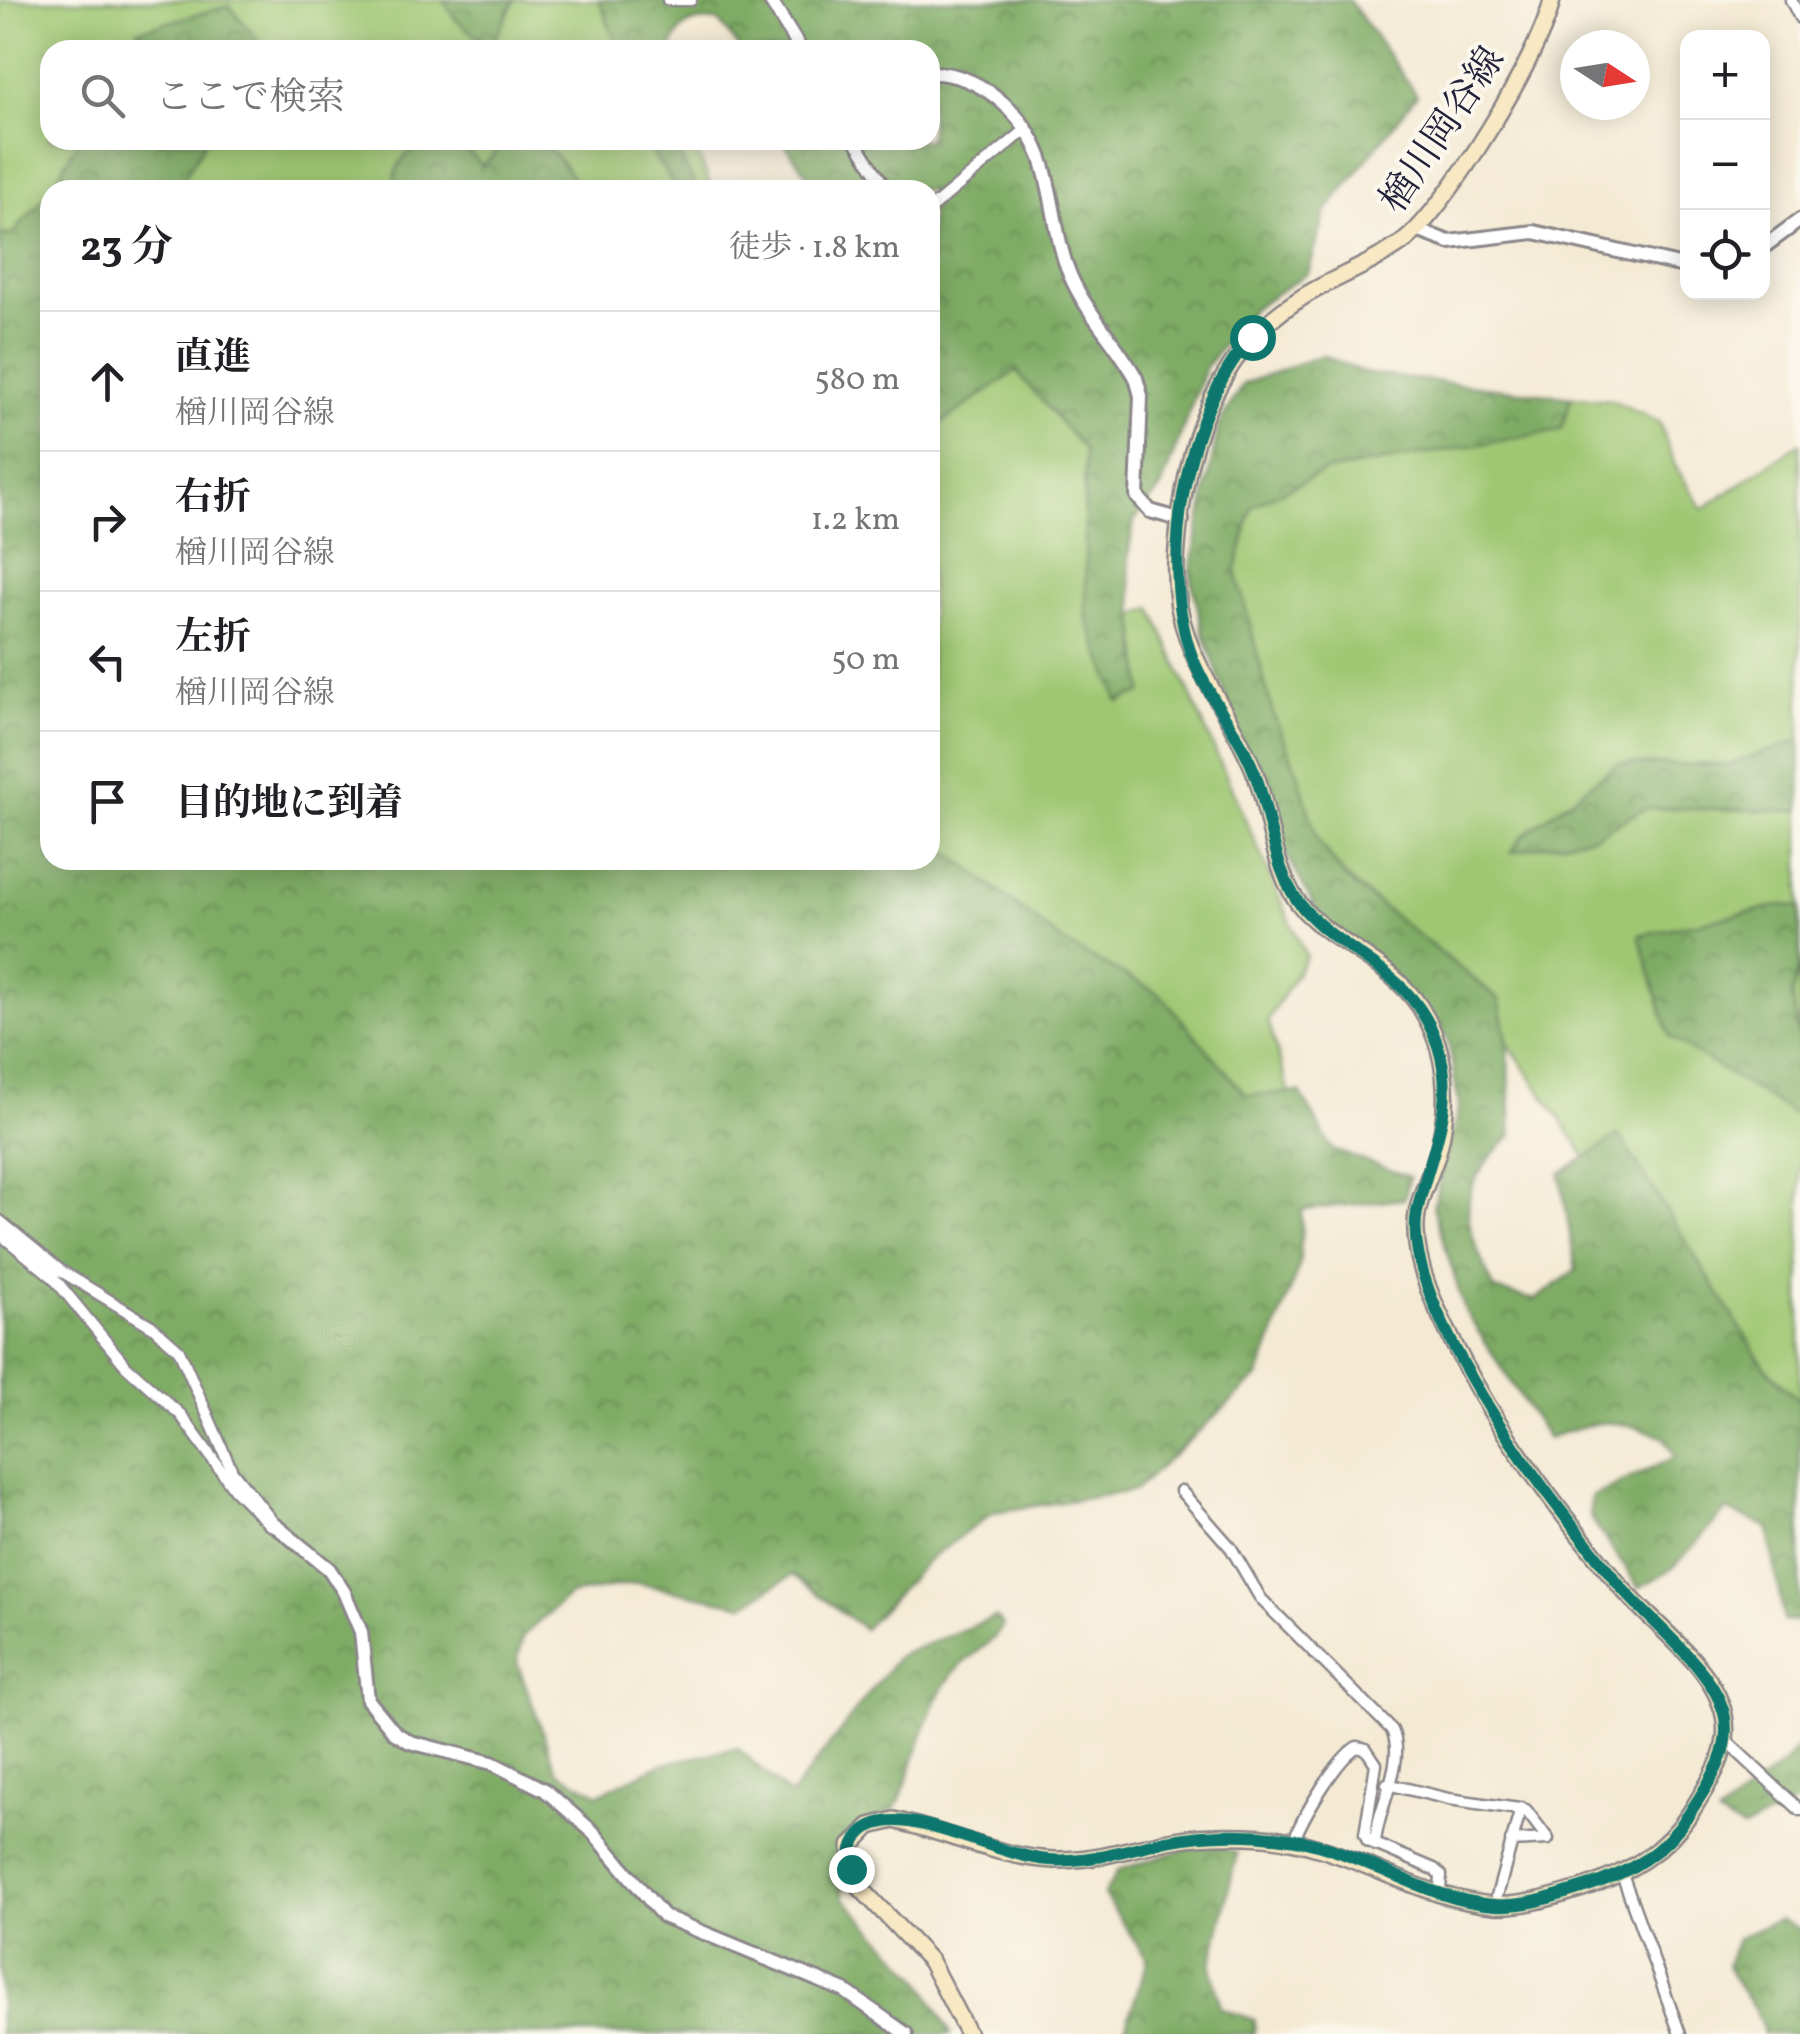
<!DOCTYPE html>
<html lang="ja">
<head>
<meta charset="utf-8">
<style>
  :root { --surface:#fff; --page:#f6f6f6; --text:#202124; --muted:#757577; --line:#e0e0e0 }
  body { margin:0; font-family:Vollkorn,"Noto Serif JP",serif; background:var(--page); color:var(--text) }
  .controls { position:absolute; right:30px; top:30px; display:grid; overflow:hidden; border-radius:20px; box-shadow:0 5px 25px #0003 }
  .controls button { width:90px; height:90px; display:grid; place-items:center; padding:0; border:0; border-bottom:2px solid var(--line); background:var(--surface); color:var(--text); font:50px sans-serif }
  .compass { position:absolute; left:1560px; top:30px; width:90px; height:90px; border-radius:50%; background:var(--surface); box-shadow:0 5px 25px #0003; rotate:102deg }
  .stop { position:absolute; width:30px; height:30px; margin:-22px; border:8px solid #0f766e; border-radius:50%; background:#fff }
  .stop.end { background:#0f766e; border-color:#fff; box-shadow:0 2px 10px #0008 }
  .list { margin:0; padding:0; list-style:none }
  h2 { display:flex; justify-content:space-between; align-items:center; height:130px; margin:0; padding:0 40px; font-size:42px }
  h2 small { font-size:32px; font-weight:400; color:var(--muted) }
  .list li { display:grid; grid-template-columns:65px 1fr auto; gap:30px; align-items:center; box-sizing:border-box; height:140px; padding:0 40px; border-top:2px solid var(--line) }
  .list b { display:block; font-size:38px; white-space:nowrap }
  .list p { margin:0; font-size:32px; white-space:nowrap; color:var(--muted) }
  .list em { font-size:32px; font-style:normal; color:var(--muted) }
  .icon { flex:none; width:55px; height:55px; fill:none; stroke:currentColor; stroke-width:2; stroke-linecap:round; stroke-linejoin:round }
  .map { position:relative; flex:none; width:1800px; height:2034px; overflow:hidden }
  .search { position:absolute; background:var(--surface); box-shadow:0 5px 25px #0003; left:40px; top:40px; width:900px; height:110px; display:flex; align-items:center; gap:25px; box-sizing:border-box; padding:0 35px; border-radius:30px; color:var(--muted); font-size:38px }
  .panel { position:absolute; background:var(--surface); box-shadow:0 5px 25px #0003; left:40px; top:180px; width:900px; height:690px; border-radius:30px }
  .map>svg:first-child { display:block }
  .green { fill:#9fc773; stroke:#607457; stroke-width:2.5 }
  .forest { fill:url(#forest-crowns); stroke:#506750; stroke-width:2.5 }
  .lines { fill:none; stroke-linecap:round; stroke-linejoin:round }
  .minor-casing { stroke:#8b8688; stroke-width:15 }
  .tertiary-casing { stroke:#8b8688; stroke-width:18 }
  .secondary-casing { stroke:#8b8688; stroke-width:20 }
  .minor { stroke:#fff; stroke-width:10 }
  .tertiary { stroke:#fff; stroke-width:12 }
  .secondary { stroke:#f8e8c3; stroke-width:15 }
  .route { stroke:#0f766e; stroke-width:12 }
  .labels { text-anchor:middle; stroke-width:8; stroke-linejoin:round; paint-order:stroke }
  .street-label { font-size:38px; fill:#22223b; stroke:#fbf7ec }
</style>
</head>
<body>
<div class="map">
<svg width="1800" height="2034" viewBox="0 0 1800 2034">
  <defs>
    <pattern id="forest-crowns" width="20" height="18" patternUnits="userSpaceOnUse" patternTransform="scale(2.5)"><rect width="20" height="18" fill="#7fac65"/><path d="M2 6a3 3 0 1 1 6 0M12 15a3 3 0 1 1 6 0" fill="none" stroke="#688c54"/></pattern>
  </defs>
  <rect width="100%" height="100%" fill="#fbf7ec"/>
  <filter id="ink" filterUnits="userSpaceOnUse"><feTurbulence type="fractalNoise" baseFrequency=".01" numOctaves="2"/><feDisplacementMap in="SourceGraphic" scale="20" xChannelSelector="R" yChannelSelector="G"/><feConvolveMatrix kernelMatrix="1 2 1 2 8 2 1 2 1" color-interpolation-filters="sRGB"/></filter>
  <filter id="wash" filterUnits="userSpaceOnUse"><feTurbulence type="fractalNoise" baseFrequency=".0048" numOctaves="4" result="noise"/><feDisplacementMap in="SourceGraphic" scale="40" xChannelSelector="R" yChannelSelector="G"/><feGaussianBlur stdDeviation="2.25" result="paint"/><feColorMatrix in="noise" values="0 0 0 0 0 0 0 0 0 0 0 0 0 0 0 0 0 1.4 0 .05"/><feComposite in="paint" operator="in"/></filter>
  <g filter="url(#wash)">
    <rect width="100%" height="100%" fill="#f4ead4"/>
    <path class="green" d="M0 0H627L659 50H50V140H693L712 190H50V298L0 297Z
      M1011 285 1114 405 1122 619 1152 608 1306 957 1268 1020 1290 1097 1272 1115 930 860V361Z
      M1500 391 1612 400 1659 422 1675 466 1703 509 1800 443V1481L1666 1294 1579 1146 1484 1009 1318 870 1215 610 1238 441Z"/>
    <path class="forest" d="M443 0H515L490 48 455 19Z
      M599 0H1349L1417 95 1326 212 1308 273 1252 309 1205 368 1161 488 1134 521 1128 557 1143 692 1119 702 1086 617 1084 450 1016 371 930 431V190H818L782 140H930V50H741L719 22C693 17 679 24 671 50H619Z
      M229 6 267 50H127L138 30Z
      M78 140H206L177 190H51Z
      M455 140 482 165 493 156 501 140C553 140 552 150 581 190H395C391 153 423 140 455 140Z
      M644 140H671L698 190H677Z
      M50 191V860H930V838L1066 944 1160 994 1246 1095 1300 1092 1333 1150 1410 1177 1404 1199 1302 1210 1300 1263 1259 1376 1134 1491 994 1512 927 1561 864 1629 793 1575 743 1605 637 1583 569 1595 523 1636 517 1662 557 1771 599 1794 661 1764 738 1748 790 1796 898 1656 995 1617 1003 1625C991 1648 966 1655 952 1675 923 1714 916 1765 896 1808L867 1823 836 1851 844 1898 921 1980 951 2034H0V234L11 235Z
      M1322 355 1364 373 1572 397 1561 430 1323 472 1252 506 1236 571 1273 714 1298 773 1317 839 1346 878 1499 999 1508 1044 1512 1136C1449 1191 1464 1224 1495 1290L1535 1300 1576 1270 1560 1174 1619 1135 1765 1367 1800 1401V1620L1784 1621 1768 1527 1726 1510 1673 1568 1639 1588 1590 1517 1591 1497 1675 1457 1664 1437C1610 1416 1600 1420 1547 1438L1465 1311 1433 1207 1459 1106 1448 1039 1318 913 1279 841 1246 754 1203 632 1190 573 1219 424 1243 384Z
      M1800 740V811L1646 808 1594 836 1512 852 1521 837 1617 764 1729 765Z
      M1783 905 1800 907V966L1792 996 1800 1042V1118L1670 1037 1639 935Z
      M1800 1743V1801L1743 1829 1718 1816 1787 1761Z
      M1204 1843 1237 1853 1211 1966 1221 2008 1255 2020 1254 2034H1123L1148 1960 1104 1895 1118 1870Z
      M1780 1919 1800 1929V2034H1764C1759 2007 1737 1990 1727 1965L1737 1939Z"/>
  </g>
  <g filter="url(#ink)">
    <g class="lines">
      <g class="minor-casing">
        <path id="minor" d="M668 0H691
          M1791 0 1800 18
          M855 140 887 190
          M930 209 1024 131
          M0 1221 61 1271 153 1327 179 1350 232 1471 276 1526
          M0 1234 53 1277 126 1366 181 1415 235 1490 270 1525
          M1181 1491 1231 1548 1261 1599 1392 1730C1407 1764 1376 1808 1375 1845
          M1725 1740 1800 1810
          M1387 1784 1449 1799 1526 1810 1548 1839 1511 1841
          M1294 1840C1302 1818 1337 1758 1357 1747L1366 1749 1376 1764 1365 1834 1368 1841 1434 1869 1441 1875 1440 1891
          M1622 1874 1680 2034
          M1497 1896 1521 1808"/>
      </g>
      <g class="tertiary-casing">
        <path id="tertiary" d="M770 0 801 50
          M930 73C977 72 1023 111 1040 156 1054 193 1054 237 1070 275 1086 313 1116 342 1136 378L1141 396 1137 496 1150 511 1182 520
          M1417 230 1449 242 1534 232 1688 267
          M1762 248 1800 220
          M276 1526 329 1569 344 1592 361 1632 368 1700 395 1733 410 1742 492 1763 545 1790 593 1832 663 1916 845 1991 906 2034"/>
      </g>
      <g class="secondary-casing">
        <path id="secondary" d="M968 2034 930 1961 853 1880 851 1846 870 1826 894 1820C946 1832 1001 1858 1055 1860 1095 1861 1134 1847 1174 1840 1203 1835 1234 1835 1264 1837 1346 1844 1416 1899 1494 1905 1524 1907 1555 1896 1583 1888 1628 1873 1664 1853 1691 1812 1709 1782 1732 1752 1724 1715 1713 1665 1653 1625 1621 1587 1561 1514 1501 1437 1458 1352 1439 1314 1414 1268 1416 1224 1417 1199 1431 1176 1438 1152 1451 1103 1448 1051 1420 1007 1391 963 1340 947 1305 911 1271 874 1272 815 1254 770 1223 696 1172 650 1176 562 1182 460 1208 357 1298 300 1331 278 1372 265 1403 242 1446 210 1542 52 1552 0"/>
      </g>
      <use href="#minor" class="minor"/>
      <use href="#tertiary" class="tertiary"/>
      <use href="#secondary" class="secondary"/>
    </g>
  </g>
  <g class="lines" filter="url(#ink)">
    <path class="route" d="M851 1869C848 1845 859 1826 884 1822 925 1814 1003 1857 1049 1860 1089 1863 1127 1849 1166 1841 1207 1833 1254 1833 1296 1840 1364 1852 1426 1901 1495 1905 1526 1907 1556 1896 1585 1887 1629 1873 1664 1853 1689 1814 1708 1784 1731 1754 1725 1718 1717 1671 1650 1622 1620 1586 1574 1528 1526 1469 1488 1406 1459 1359 1406 1268 1417 1212 1429 1154 1458 1108 1438 1046 1413 970 1351 961 1304 909 1272 873 1272 817 1255 774 1240 733 1209 700 1193 659 1157 566 1185 410 1252 337"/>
  </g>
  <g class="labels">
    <g class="street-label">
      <text transform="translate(1441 129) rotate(-56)" y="13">楢川岡谷線</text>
    </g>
  </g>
</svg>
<div class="controls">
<button>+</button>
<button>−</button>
<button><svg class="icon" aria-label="locate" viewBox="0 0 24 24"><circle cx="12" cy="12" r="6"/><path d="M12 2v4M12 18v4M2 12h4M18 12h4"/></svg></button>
</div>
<svg class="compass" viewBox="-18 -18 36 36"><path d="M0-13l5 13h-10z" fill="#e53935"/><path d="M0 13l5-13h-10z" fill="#757577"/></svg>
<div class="stop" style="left:1252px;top:337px"></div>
<div class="stop end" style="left:851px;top:1869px"></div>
<div class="search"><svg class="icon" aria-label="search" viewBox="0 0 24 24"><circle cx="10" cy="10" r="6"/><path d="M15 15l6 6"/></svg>ここで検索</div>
<section class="panel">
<h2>23 分<small>徒歩 · 1.8 km</small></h2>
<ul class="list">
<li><svg class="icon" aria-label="ahead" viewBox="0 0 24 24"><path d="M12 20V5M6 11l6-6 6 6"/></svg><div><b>直進</b><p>楢川岡谷線</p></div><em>580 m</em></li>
<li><svg class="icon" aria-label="right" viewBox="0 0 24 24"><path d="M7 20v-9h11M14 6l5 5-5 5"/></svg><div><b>右折</b><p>楢川岡谷線</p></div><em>1.2 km</em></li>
<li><svg class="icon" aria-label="left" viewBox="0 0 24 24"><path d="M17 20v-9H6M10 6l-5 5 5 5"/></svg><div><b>左折</b><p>楢川岡谷線</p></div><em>50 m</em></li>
<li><svg class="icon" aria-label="arrive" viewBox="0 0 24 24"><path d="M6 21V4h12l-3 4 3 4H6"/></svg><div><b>目的地に到着</b></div></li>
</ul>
</section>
</div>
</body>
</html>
